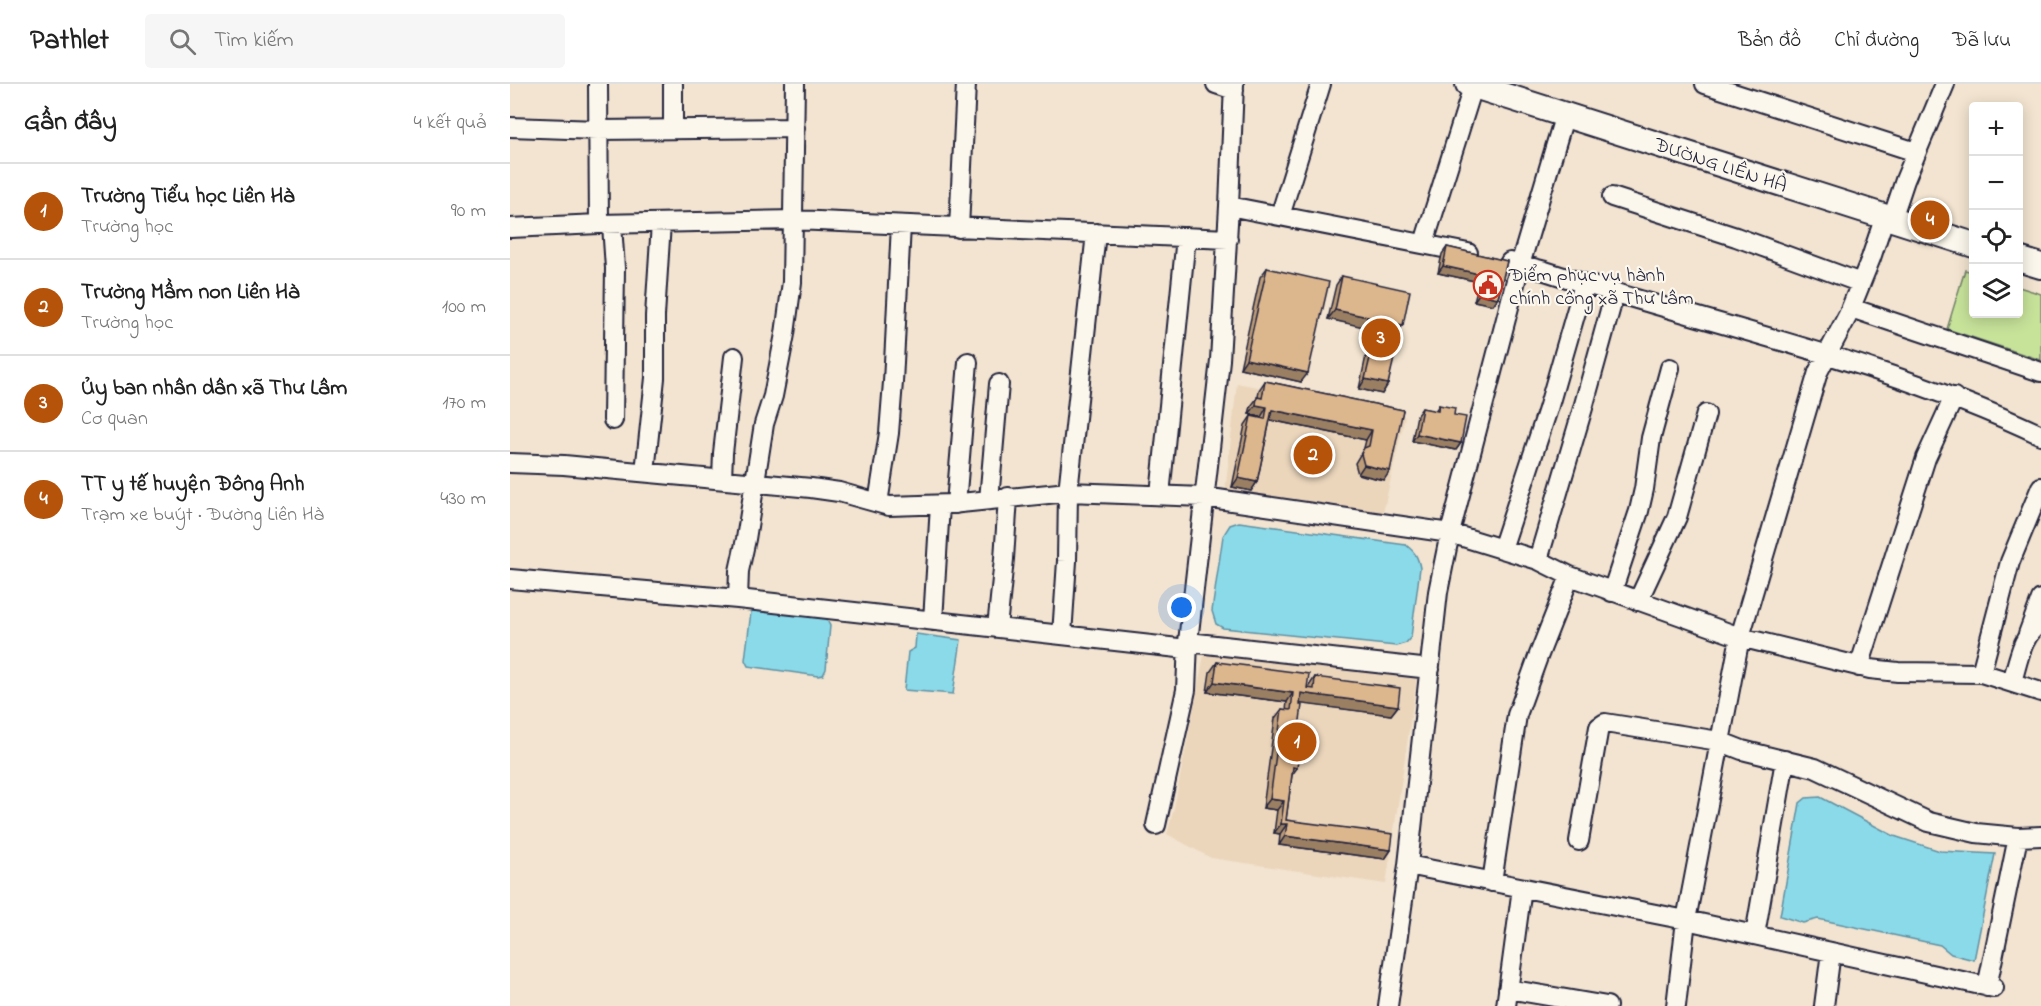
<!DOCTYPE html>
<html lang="vi">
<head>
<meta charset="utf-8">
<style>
  :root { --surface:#fff; --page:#f6f6f6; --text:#222; --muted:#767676; --line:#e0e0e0; --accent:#b45309 }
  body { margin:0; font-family:"Indie Flower",sans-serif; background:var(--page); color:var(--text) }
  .controls { position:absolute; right:18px; top:18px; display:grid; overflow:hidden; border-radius:6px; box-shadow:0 3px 15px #0003 }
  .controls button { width:54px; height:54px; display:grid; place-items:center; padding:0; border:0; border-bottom:2px solid var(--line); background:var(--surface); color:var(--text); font:30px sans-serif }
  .you { position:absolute; left:672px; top:524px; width:21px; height:21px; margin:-15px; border:4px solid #fff; border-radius:50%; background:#1a73e8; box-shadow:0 0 0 9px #1a73e833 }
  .badge { display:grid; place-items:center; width:39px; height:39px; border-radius:50%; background:var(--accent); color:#fff; font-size:20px; font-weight:700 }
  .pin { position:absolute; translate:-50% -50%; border:3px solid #fff; box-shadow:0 2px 6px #0006 }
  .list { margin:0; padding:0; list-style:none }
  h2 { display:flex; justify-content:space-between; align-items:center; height:78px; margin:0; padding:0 24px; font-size:26px }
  h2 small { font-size:20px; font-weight:400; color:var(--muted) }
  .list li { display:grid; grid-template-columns:39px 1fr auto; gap:18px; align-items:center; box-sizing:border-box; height:96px; padding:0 24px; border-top:2px solid var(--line) }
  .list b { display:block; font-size:22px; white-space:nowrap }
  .list p { margin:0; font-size:20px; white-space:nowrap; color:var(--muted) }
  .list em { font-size:20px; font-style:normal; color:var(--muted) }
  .icon { flex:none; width:33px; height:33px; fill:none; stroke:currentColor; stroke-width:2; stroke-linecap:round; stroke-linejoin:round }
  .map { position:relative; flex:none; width:1531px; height:922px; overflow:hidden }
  header { display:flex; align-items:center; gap:36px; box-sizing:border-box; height:84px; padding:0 30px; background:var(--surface); border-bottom:2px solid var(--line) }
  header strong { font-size:28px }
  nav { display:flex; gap:33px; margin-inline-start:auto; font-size:21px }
  .search { width:420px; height:54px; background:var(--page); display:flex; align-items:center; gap:15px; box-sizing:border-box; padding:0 21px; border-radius:6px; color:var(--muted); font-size:22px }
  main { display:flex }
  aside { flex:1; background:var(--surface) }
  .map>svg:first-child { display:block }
  .built { fill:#ebd6bc }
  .green { fill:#c7e39a; stroke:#74826a; stroke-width:1.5 }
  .water { fill:#8bdae9; stroke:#6190a3; stroke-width:1.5 }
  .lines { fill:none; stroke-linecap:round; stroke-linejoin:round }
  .minor-casing { stroke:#22223b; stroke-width:22 }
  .major-casing { stroke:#22223b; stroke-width:28 }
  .minor { stroke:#fbf7ec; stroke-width:18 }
  .major { stroke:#fbf7ec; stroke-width:24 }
  .wall { fill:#bd9d79; stroke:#22223b; stroke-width:1.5 }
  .shaded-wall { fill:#9a7f63; stroke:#22223b; stroke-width:1.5 }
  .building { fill:#dcb68d; stroke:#22223b; stroke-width:1.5 }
  .labels { text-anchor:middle; stroke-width:4.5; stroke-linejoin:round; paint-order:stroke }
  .street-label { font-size:20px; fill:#22223b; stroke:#fbf7ec }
  .poi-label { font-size:20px; fill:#22223b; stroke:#fbf7ec; text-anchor:start }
</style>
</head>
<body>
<header>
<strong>Pathlet</strong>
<div class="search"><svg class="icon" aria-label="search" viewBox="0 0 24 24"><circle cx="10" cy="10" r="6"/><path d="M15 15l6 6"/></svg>Tìm kiếm</div>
<nav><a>Bản đồ</a><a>Chỉ đường</a><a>Đã lưu</a></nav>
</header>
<main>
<aside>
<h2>Gần đây<small>4 kết quả</small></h2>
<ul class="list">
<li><span class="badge">1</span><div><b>Trường Tiểu học Liên Hà</b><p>Trường học</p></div><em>90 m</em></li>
<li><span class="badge">2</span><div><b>Trường Mầm non Liên Hà</b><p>Trường học</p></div><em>100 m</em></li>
<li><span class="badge">3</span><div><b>Ủy ban nhân dân xã Thư Lâm</b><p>Cơ quan</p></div><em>170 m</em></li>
<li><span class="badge">4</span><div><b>TT y tế huyện Đông Anh</b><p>Trạm xe buýt · Đường Liên Hà</p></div><em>430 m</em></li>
</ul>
</aside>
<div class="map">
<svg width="1531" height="922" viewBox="0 0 1531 922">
  <rect width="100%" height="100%" fill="#f2e4d0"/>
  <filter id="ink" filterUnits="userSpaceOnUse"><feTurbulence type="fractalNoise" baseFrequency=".0167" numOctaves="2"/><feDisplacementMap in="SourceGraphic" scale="12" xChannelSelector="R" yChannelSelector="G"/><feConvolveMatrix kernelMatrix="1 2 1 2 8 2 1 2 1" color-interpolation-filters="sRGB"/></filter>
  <g filter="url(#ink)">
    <path class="built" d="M727 299 895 333 872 433 715 409Z
      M694 571 907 593 876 800 701 774 657 750 664 724Z"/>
    <path class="green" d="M1455 186 1463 188 1464 230H1508L1509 203 1531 210V276L1437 245Z"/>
    <path class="water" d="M729 438 896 461C905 468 908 473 910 484L901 553 896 559 886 562 713 544 706 540 702 527 713 452 720 441Z
      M244 526 316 534 320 542 316 585 313 591 308 592 238 582 235 576 241 528Z
      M406 550 451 556 443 610 394 606 398 568 405 564Z
      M1310 713 1384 752 1430 767 1485 770 1464 876 1441 870 1430 861 1308 835 1293 839 1270 832 1290 719 1296 714Z"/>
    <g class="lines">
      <g class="minor-casing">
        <path id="minor" d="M88 0 89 140
          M163 0V45
          M706 0 724 6
          M1195 0 1406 68
          M0 43 88 46 285 44
          M1102 113 1226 153 1351 199
          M719 122 958 169
          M770 132 811 0
          M1382 135 1395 96 1435 0
          M102 141 105 184 103 336
          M0 144 89 140 285 136 718 155
          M449 144 456 0
          M914 159 964 0
          M1000 178 1035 187C1200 241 1373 276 1531 351
          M1341 224 1531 288
          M0 379 54 381 301 404 329 408 379 422 441 420 558 408 694 413 940 449 1028 476 1060 492 1230 553 1360 585 1388 588 1471 589 1531 608
          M135 388 145 294V232L151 139
          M212 395 213 369 224 273
          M650 411 676 153
          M479 416 489 300
          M368 419 379 349 383 298 391 141
          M446 420 458 278
          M992 465 1038 325 1074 200
          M1028 476 1073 324 1105 208
          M0 495 228 515 677 565
          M1102 508 1129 427 1134 405 1141 354 1160 284
          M228 515 229 487 236 455 254 340 263 312 275 250 282 198 285 0
          M1128 517 1167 433 1196 330
          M423 537 430 421
          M487 544 494 475 498 413
          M1518 550 1531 515
          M552 551 557 477 558 408 586 149
          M678 558 920 585
          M1349 583 1416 374 1444 313
          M1471 589 1500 478 1531 403
          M1502 598C1508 578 1512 549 1531 539
          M646 741 676 606 678 558 710 276 719 122 724 0
          M1069 757 1089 643 1095 639 1209 657 1232 666 1305 684 1419 738 1466 749 1508 753 1531 752
          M898 781 1176 836 1484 904
          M982 798 1007 631 1028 573 1060 492
          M1245 851 1275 676
          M1477 903 1508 753
          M998 905 1097 922
          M878 922 898 781 928 508 940 449 1010 181 1055 30
          M996 922 1012 804
          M1166 922 1176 836 1230 553 1308 288 1338 231 1361 174 1375 132
          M1314 922 1321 868"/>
      </g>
      <g class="major-casing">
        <path id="major" d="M958 0 1464 161
          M1508 175 1531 182"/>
      </g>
      <use href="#minor" class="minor"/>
      <use href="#major" class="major"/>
    </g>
    <path class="wall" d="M937 163 997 177 988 214 983 221 964 217 969 198 928 189 932 170Z
      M757 184 791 298 730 284 750 193Z
      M832 192 888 249 878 300 872 310 849 305 860 253 866 245 818 235 826 201Z
      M755 297 893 326 874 396 848 390 845 379 854 364 856 356 760 336 747 398 741 407 722 403 735 341 741 332 751 334V333L739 330 741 322 748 313 749 306Z
      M929 321 944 331 951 359 946 366 902 357 907 331 912 324 925 327Z
      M707 578 797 604H798L799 602 805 593 888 622 881 631 790 619 787 659V684L782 691 776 736 881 766 875 775 769 761 770 750 764 749 767 726 753 724 765 634 772 625 776 626 777 618 697 608 700 588Z"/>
    <path class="shaded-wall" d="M933 182 974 191 969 198 928 189Z
      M969 210 988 214 983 221 964 217Z
      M825 226 877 237 871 247 818 235Z
      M882 239 893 241 887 250 875 248Z
      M736 275 798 289 791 298 730 284Z
      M855 295 878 300 872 310 849 305Z
      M746 321 757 323 751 333 739 330Z
      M762 326 862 346 856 356 756 335Z
      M907 350 951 359 946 366 902 357Z
      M854 381 880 387 874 396 848 390Z
      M728 394 747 398 741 407 722 403Z
      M704 598 783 609 777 618 697 608Z
      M791 609 888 622 881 631 785 619Z
      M760 715 774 717 767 726 753 724Z
      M771 740H777L770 750 764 749Z
      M775 752 881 766 875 775 769 761Z"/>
    <path class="building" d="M937 163 997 177 988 214 969 210 974 191 933 182Z
      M757 184 819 198 798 289 736 275Z
      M832 192 900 207 893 241 882 239 880 247 890 249 878 300 855 295 867 244 875 246 877 237 825 226Z
      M755 297 893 326 880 387 854 381 851 370 854 364 859 362 862 346 762 326 747 398 728 394 741 332 755 335 757 323 746 321 747 313 752 314Z
      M929 321 945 324 944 331 956 333 951 359 907 350 912 324 928 327Z
      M707 578 799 590 797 604 804 605 805 593 890 604 888 622 791 609 790 621H792L787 659H790L787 684 783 683 776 736 883 750 881 766 775 752 777 740H771L774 717 760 715 772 625 781 626 783 609 704 598Z"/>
  </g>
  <defs>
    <g id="civic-ring" transform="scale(1.5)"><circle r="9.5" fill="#fbf7ec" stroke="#c8321e" stroke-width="1.5"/><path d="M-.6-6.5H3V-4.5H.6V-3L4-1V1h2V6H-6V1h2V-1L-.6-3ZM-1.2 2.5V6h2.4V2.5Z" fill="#c8321e"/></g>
  </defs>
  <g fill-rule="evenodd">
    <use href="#civic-ring" x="978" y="201"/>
  </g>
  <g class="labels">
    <g class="street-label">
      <text transform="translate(1211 80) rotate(18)" y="7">ĐƯỜNG LIÊN HÀ</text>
    </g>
    <g class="poi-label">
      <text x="999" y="197">Điểm phục vụ hành<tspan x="999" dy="23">chính công xã Thư Lâm</tspan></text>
    </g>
  </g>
</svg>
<div class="controls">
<button>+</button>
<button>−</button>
<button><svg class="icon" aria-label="locate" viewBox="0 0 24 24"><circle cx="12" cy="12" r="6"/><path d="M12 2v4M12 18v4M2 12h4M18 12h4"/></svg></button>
<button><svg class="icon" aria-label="layers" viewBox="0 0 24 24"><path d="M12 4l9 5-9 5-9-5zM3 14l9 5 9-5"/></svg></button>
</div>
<div class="you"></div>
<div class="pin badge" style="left:787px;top:658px">1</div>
<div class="pin badge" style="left:803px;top:371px">2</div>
<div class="pin badge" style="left:871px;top:254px">3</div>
<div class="pin badge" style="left:1420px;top:136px">4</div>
</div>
</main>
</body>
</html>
